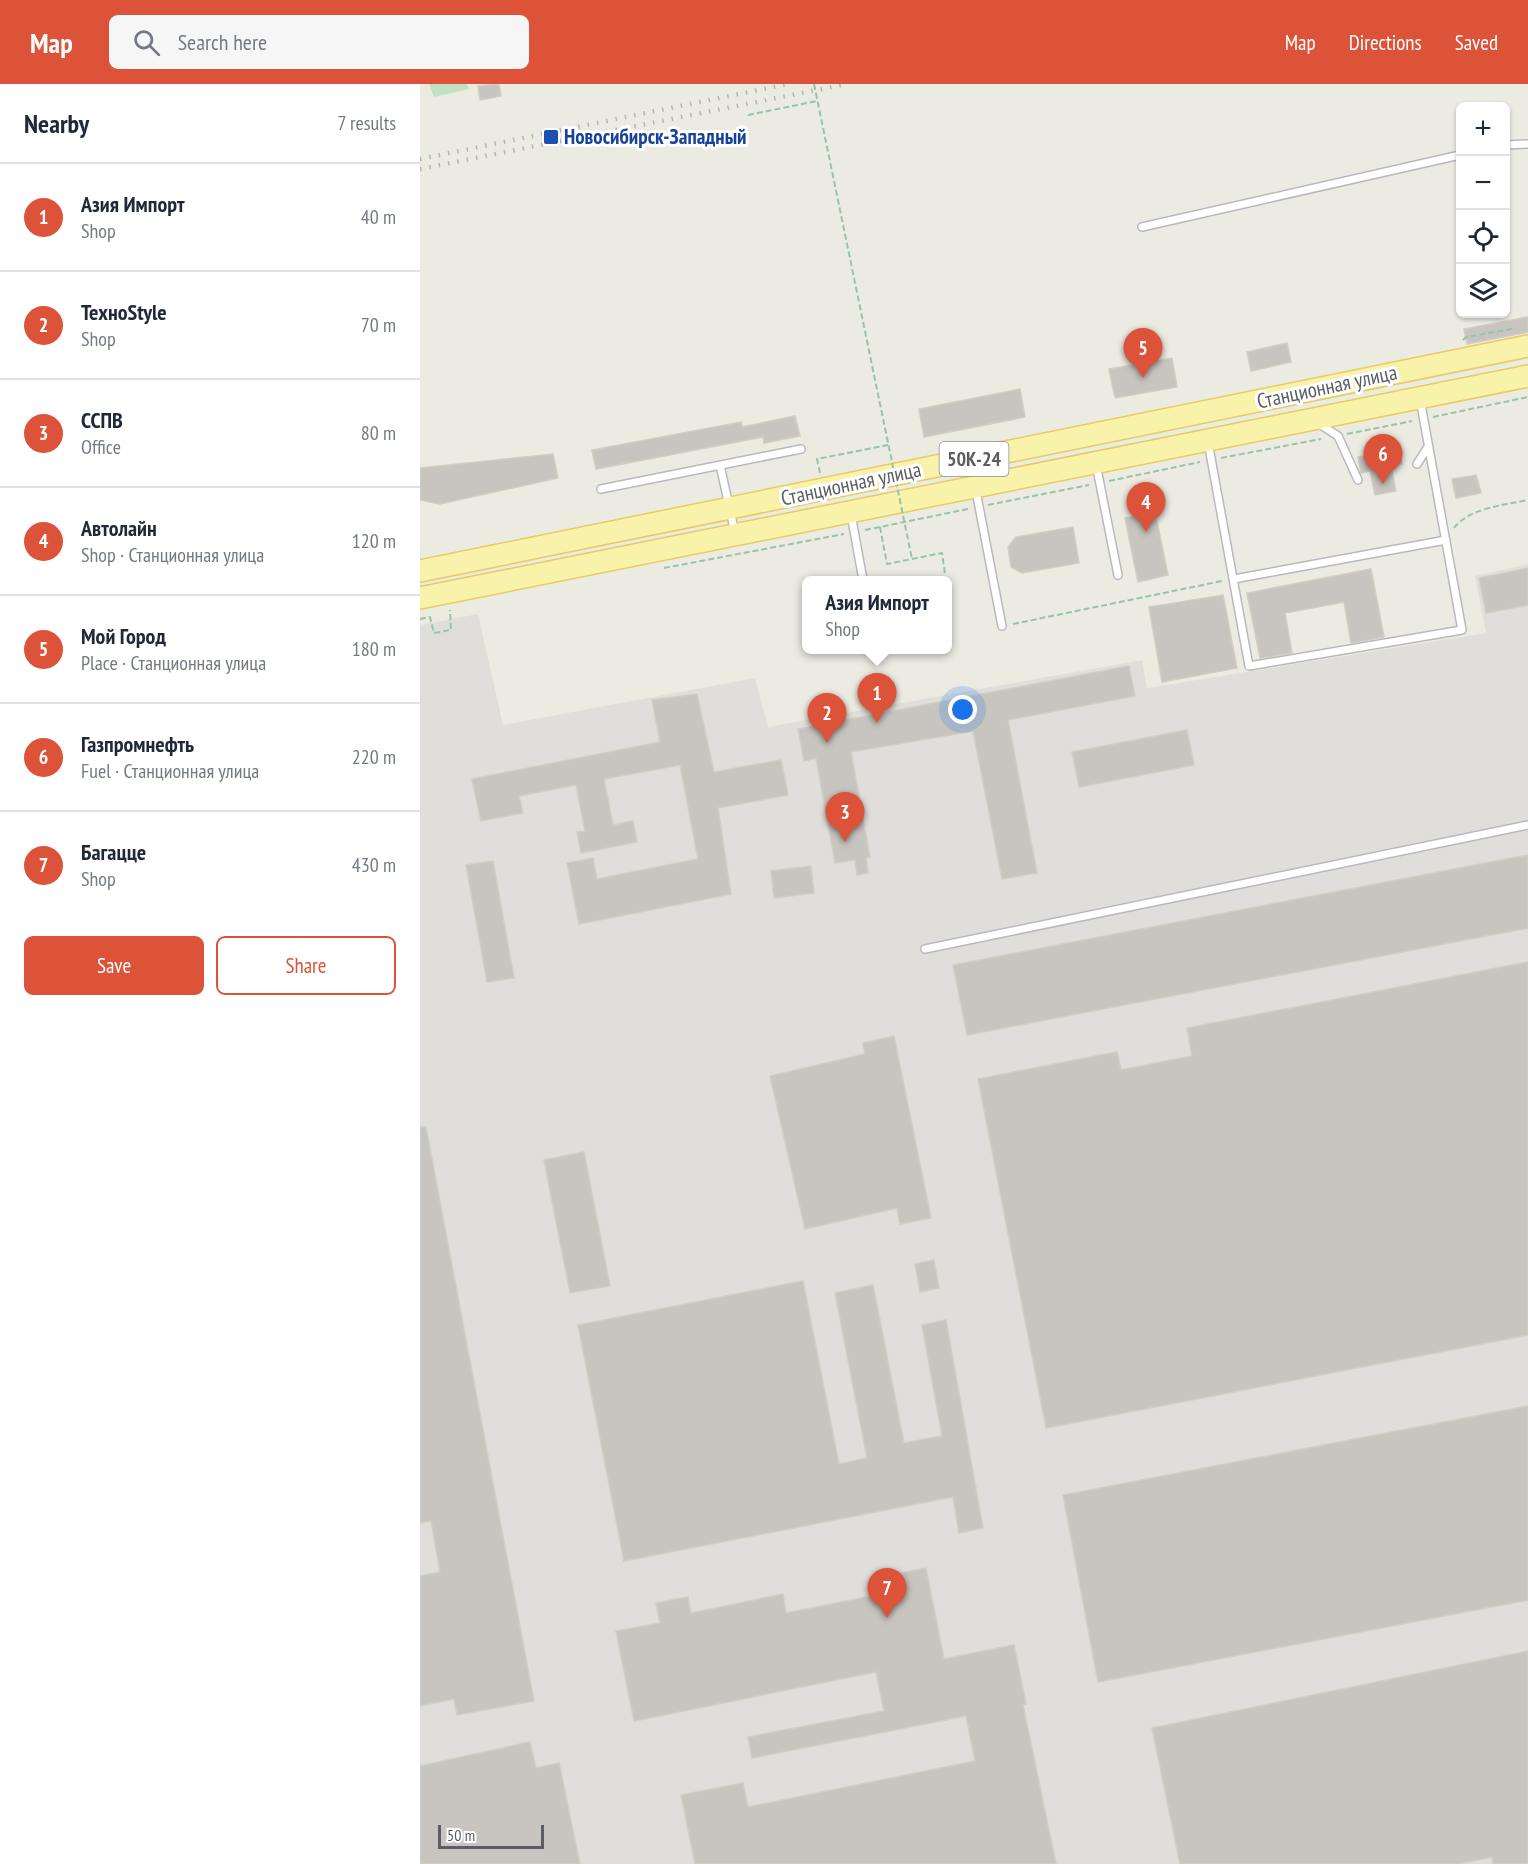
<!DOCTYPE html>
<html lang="en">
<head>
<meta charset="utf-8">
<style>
  :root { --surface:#fff; --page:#f6f6f7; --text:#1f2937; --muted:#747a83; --line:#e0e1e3; --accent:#dc5339 }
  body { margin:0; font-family:"PT Sans Narrow",sans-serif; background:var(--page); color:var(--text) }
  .controls { position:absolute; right:18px; top:18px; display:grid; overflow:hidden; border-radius:9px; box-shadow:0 2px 4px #0004 }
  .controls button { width:54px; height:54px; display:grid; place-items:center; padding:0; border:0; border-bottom:2px solid var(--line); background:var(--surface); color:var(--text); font:30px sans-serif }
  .scale { position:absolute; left:18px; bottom:15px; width:106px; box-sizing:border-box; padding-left:6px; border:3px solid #5b5d62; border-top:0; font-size:16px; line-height:21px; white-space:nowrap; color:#5b5d62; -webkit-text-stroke:4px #fff; paint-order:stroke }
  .you { position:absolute; left:543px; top:626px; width:21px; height:21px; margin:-15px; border:4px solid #fff; border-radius:50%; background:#1a73e8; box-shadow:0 0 0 9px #1a73e833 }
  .badge { display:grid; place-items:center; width:39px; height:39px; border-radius:50%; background:var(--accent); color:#fff; font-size:20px; font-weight:700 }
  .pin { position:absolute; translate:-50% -50px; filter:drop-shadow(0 2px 3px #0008) }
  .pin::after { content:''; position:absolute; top:32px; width:21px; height:18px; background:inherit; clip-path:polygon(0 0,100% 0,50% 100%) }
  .popup { position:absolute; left:382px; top:492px; width:150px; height:78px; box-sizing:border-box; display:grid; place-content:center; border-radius:9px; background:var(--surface); filter:drop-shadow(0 2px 4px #0005); font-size:20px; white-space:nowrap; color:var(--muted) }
  .popup b { font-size:22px; color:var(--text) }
  .popup::after { content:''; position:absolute; left:50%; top:100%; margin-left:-12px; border:12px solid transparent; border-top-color:var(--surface) }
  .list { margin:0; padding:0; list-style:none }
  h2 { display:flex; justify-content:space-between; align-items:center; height:78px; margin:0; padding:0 24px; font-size:26px }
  h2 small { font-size:20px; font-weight:400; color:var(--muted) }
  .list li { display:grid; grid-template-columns:39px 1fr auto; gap:18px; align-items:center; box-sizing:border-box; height:108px; padding:0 24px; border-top:2px solid var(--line) }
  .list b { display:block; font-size:22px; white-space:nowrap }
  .list p { margin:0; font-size:20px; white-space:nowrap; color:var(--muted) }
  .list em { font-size:20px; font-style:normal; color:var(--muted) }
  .actions { display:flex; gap:12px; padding:18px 24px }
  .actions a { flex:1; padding:14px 0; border:2px solid var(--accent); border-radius:9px; text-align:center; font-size:21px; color:var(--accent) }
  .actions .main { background:var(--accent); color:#fff }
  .icon { flex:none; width:33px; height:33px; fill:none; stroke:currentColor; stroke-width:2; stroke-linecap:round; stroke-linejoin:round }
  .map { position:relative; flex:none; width:1108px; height:1780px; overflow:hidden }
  header { display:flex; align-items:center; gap:36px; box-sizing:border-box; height:84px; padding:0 30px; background:var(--accent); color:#fff }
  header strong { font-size:28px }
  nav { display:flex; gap:33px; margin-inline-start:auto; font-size:21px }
  .search { width:420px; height:54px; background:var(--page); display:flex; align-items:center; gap:15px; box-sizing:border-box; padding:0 21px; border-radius:9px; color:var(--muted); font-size:22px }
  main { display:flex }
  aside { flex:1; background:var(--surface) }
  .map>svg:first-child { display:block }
  .industrial { fill:#e0deda }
  .green { fill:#c0e2c3 }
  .building { fill:#c8c5c0; stroke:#d0cdc1; stroke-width:1.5 }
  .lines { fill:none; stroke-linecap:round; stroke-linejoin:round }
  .lane-casing { stroke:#b8b9be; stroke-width:10 }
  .primary-casing { stroke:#e6cc61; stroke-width:24 }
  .path { stroke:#9ac2a9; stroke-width:2; stroke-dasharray:6 3; stroke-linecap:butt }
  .lane { stroke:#fff; stroke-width:7 }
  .primary { stroke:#f9f2ab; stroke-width:21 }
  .rail { stroke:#b3b4b4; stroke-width:4.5; stroke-dasharray:1.5 8; stroke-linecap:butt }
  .path-bridge { stroke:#9ac2a9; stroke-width:2; stroke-dasharray:6 3; stroke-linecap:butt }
  .transit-dot { fill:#1a4fb4; stroke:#fff; stroke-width:2 }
  .labels { text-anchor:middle; stroke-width:6; stroke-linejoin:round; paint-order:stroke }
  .shield { fill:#fff; stroke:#8c8e91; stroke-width:1.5 }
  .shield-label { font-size:20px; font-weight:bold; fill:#5b5d62 }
  .transit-label { font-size:21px; font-weight:bold; fill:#164399; stroke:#fff; text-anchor:start }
  .street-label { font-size:21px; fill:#5b5d62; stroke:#fff }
</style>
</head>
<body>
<header>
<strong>Map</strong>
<div class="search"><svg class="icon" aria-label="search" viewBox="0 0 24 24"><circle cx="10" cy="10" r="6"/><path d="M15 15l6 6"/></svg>Search here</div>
<nav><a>Map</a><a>Directions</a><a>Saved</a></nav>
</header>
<main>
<aside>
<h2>Nearby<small>7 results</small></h2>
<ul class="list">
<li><span class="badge">1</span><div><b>Азия Импорт</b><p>Shop</p></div><em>40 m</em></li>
<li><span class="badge">2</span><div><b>ТехноStyle</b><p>Shop</p></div><em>70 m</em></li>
<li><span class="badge">3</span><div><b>ССПВ</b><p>Office</p></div><em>80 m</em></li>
<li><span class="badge">4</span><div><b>Автолайн</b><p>Shop · Станционная улица</p></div><em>120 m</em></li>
<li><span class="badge">5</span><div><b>Мой Город</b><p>Place · Станционная улица</p></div><em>180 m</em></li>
<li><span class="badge">6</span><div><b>Газпромнефть</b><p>Fuel · Станционная улица</p></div><em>220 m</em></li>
<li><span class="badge">7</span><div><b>Багацце</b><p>Shop</p></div><em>430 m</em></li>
</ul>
<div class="actions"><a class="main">Save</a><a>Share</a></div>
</aside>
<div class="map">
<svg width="1108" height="1780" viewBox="0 0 1108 1780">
  <rect width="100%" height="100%" fill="#ecebe2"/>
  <path class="industrial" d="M1108 480V1780H0V541L58 530 83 641 335 594 348 643 722 576 727 604 1066 549 1055 492Z"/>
  <path class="green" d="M9 0H47L49 5 14 13Z"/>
  <path class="building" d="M79 0 81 12 60 16 58 2Z
    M1108 233V248L1047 260 1044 245Z
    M867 259 871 278 831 287 827 268Z
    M752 274 757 303 695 314 689 285Z
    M600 305 605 333 504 353 499 325Z
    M375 332 380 352 344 359 343 353 176 385 172 366 321 338 322 343Z
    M979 365 982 380 971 382 976 407 955 411 950 387 941 389 938 373Z
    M133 370 138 394 20 420 0 416V384Z
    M1056 391 1061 409 1036 414 1032 395Z
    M735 428 748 491 718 498 705 434Z
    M653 443 659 479 602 489 591 483 588 463 596 453Z
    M1108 484V521L1066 529 1059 494Z
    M951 485 964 553 931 559 924 518 865 529 872 569 840 574 827 509Z
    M803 511 817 584 742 598 729 523Z
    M709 582 715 612 588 636 617 789 582 795 553 647 431 668 450 773 446 774 448 789 437 791 435 776 415 779 396 674 384 677 378 645Z
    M277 610 294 688 361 676 368 711 298 724 311 810 159 840 147 779 173 774 177 795 278 775 260 681 184 695 193 741 213 737 217 758 161 769 157 748 165 747 156 701 99 712 103 729 61 737 52 695 240 658 232 616Z
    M767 646 774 681 659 703 652 668Z
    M1108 771V844L547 951 533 881Z
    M73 777 94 894 67 898 46 781Z
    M391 782 394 809 354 814 351 787Z
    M1108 878V1251L626 1344 558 995 697 968 701 986 772 972 767 944Z
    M474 952 511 1134 480 1140 477 1124 385 1145 350 992 445 970 443 959Z
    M0 1043H6L114 1617 37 1631 34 1615 0 1622V1492L20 1488 11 1437 0 1439Z
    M164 1068 190 1202 150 1209 124 1076Z
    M514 1176 519 1204 500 1208 495 1180Z
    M383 1197 419 1380 447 1374 415 1209 453 1201 484 1359 522 1352 502 1241 526 1236 563 1444 539 1449 533 1413 204 1477 158 1241Z
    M1108 1322V1516L678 1598 643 1411Z
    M506 1484 524 1575 594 1561 606 1620 603 1621 636 1780H275L261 1711 323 1699 328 1723 555 1677 546 1632 332 1674 328 1653 464 1627 456 1588 214 1637 196 1547 240 1539 236 1519 268 1513 271 1529 363 1510 366 1529 456 1511 453 1494Z
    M1108 1567V1780H1073L1072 1773 1038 1780H760L732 1644Z
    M110 1658 116 1684 139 1679 160 1780H0V1682Z"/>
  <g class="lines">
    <g class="lane-casing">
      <path id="lane" d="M1086 61 1108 60
        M722 143 1040 71
        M898 339 918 352 938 396
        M788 358 829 582 1042 546 1000 315
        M676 380 698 491
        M997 380 1008 363
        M300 381 315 449
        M181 405 381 365
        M556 407 582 542
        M431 430 443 496
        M814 495 1026 456
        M505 865 1108 741"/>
    </g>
    <g class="primary-casing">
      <path id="primary" d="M0 487 1108 262
        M0 514 1108 292"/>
    </g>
    <path class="path" d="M328 31 397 17
      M1043 256 1046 253 1092 245
      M1013 333 1108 313
      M927 350 992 337
      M801 374 901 355
      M400 389 397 375 468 361
      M689 397 780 378
      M568 421 669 401
      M460 443 467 480 522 469 525 490
      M1034 444C1049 424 1084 421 1108 416
      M445 446 548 425
      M244 484 424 450
      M0 535 10 533 14 549 31 546 30 526
      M593 540 802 497"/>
    <use href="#lane" class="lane"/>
    <use href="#primary" class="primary"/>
    <path class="rail" d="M0 75 368 0
      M0 85 427 0"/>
    <path class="path-bridge" d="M394 0 492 475"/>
  </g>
  <rect class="transit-dot" x="123" y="45" width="16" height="16" rx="3"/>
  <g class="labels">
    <rect class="shield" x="519.5" y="358" width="69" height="34" rx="4.5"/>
    <g class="shield-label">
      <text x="554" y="382">50К-24</text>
    </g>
    <g class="transit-label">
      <text x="144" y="60">Новосибирск-Западный</text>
    </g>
    <g class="street-label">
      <text transform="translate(907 303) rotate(-12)" y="7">Станционная улица</text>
      <text transform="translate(431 400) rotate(-12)" y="7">Станционная улица</text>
    </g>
  </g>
</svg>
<div class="controls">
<button>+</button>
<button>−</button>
<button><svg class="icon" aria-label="locate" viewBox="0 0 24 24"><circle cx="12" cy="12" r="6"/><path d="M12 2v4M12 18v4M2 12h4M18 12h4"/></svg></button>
<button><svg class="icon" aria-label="layers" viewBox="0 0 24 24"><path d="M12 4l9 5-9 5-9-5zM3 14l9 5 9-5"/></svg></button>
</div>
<div class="scale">50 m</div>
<div class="you"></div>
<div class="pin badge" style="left:457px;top:639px">1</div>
<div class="popup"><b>Азия Импорт</b>Shop</div>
<div class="pin badge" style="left:407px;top:659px">2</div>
<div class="pin badge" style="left:425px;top:758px">3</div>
<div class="pin badge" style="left:726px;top:448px">4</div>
<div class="pin badge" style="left:723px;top:294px">5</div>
<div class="pin badge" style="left:963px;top:400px">6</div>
<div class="pin badge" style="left:467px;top:1534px">7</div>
</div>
</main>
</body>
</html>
